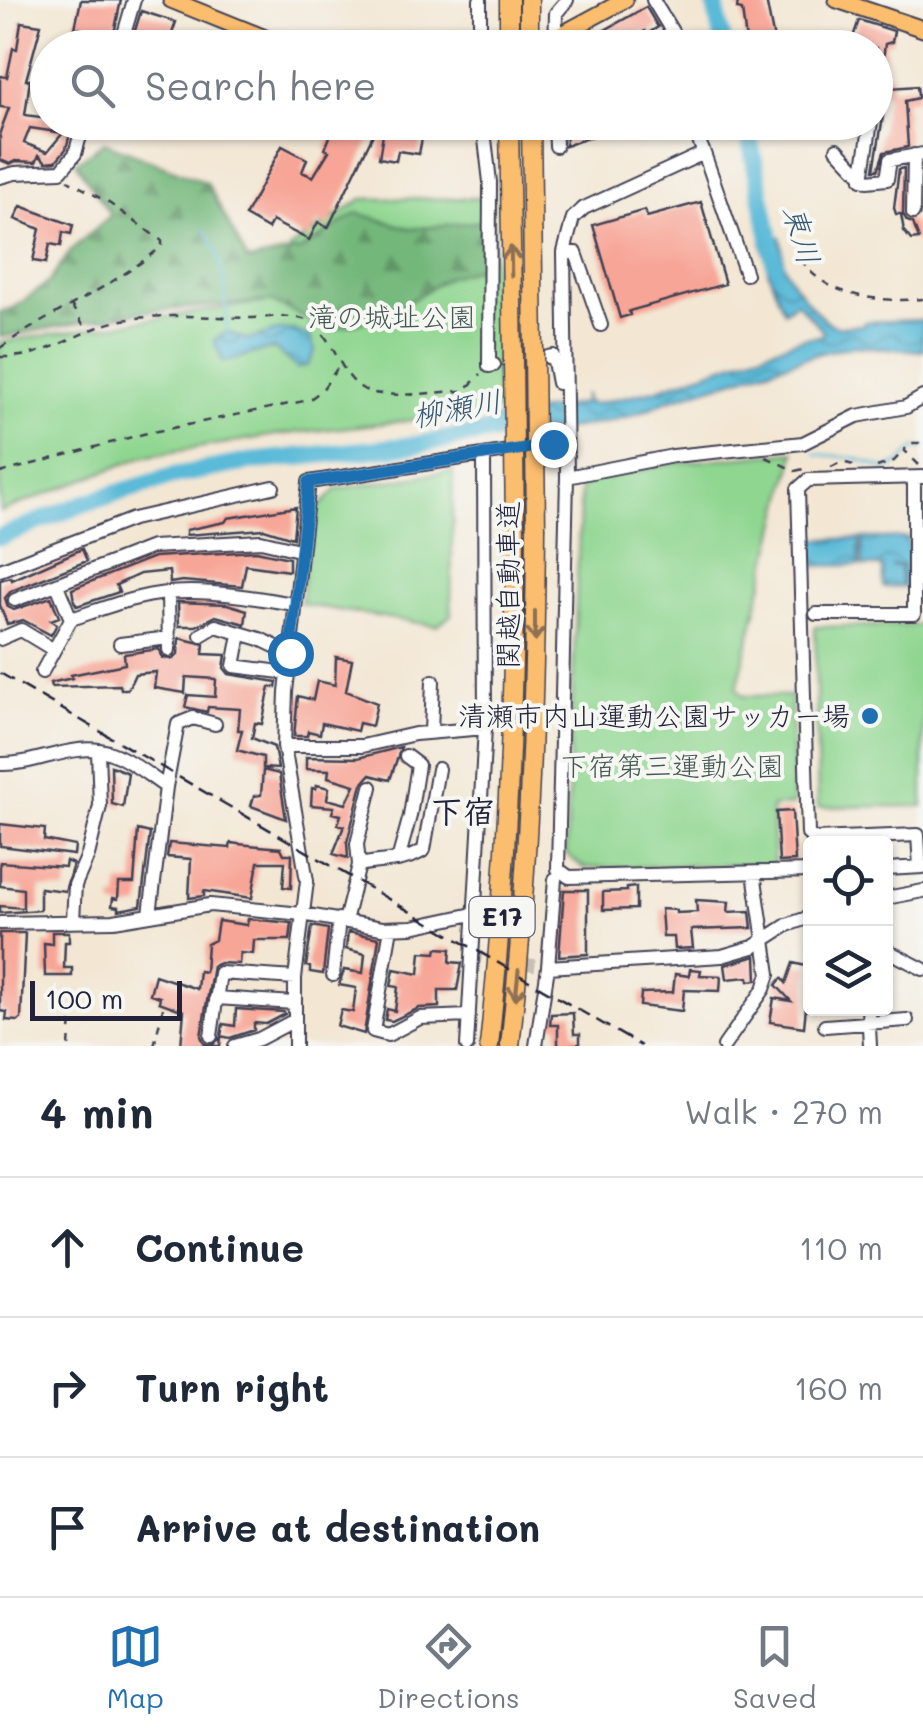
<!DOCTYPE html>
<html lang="en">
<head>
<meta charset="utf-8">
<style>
  :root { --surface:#fff; --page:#f6f6f7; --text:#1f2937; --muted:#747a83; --line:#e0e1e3; --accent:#1f6fb2 }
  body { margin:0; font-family:Mali,"Klee One",sans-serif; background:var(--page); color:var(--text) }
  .controls { position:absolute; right:30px; bottom:30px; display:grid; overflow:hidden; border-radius:10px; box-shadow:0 2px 8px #0004 }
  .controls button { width:90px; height:90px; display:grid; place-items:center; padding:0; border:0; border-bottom:2px solid var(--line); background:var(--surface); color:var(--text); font:50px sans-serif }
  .scale { position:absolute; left:30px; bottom:25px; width:152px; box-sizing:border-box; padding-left:10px; border:5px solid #22223b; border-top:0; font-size:28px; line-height:35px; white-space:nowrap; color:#22223b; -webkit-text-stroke:8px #f6f6f2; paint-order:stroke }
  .stop { position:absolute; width:30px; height:30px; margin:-22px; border:8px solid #1f6fb2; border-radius:50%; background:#fff }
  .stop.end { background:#1f6fb2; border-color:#fff; box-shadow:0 2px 10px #0008 }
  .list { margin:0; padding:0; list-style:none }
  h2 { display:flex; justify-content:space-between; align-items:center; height:130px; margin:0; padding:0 40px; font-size:42px }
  h2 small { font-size:32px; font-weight:400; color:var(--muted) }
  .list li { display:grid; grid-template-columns:65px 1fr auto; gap:30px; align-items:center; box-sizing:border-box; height:140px; padding:0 40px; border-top:2px solid var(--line) }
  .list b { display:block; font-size:38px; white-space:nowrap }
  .list em { font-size:32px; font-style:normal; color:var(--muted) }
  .icon { flex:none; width:55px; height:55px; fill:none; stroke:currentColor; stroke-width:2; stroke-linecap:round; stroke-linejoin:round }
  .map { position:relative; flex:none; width:923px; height:1046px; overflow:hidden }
  .search { position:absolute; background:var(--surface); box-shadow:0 2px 8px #0004; left:30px; right:30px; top:30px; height:110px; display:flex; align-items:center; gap:25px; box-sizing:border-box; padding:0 35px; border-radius:55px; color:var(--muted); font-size:38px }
  .sheet { height:550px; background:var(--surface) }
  nav { display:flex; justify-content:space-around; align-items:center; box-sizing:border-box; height:140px; border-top:2px solid var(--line); background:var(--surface); font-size:28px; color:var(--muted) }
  nav a { display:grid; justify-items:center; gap:5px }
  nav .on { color:var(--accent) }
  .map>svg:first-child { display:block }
  .green { fill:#8fd690; stroke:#587c66; stroke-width:2.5 }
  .forest { fill:url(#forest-firs); stroke:#4a6c5a; stroke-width:2.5 }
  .water { fill:url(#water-waves); stroke:#3e6e8a; stroke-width:2.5 }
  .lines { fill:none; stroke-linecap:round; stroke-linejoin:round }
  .stream { stroke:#5abad8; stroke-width:2.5 }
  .river { stroke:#5abad8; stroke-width:18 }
  .building { fill:#f7a596; fill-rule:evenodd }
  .minor-tunnel { stroke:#c9c0b5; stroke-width:12; stroke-dasharray:12 6; stroke-linecap:butt }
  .minor-casing { stroke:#414052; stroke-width:16 }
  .major-casing { stroke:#414052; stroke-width:19 }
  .highway-casing { stroke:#414052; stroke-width:21 }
  .path { stroke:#414052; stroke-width:2.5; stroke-dasharray:8 8; stroke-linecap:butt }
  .minor { stroke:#fff; stroke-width:12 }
  .major { stroke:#fbbd6e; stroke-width:15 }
  .highway { stroke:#fbbd6e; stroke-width:18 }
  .rail { stroke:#22223b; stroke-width:2.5; stroke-dasharray:15 8; stroke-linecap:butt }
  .highway-bridge-casing { stroke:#414052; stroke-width:21; stroke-linecap:butt }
  .highway-bridge { stroke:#fbbd6e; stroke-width:18 }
  .oneway { stroke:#8e7054 }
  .route { stroke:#1f6fb2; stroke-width:12 }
  .poi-dot { fill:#1f6fb2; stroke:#f6f6f2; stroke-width:4 }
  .labels { text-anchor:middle; stroke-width:8; stroke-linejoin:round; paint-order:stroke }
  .shield { fill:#f6f6f2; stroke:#626272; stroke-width:2.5 }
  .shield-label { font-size:25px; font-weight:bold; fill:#22223b }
  .park-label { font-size:28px; fill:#435854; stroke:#f6f6f2 }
  .street-label { font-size:28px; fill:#22223b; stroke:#f6f6f2 }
  .poi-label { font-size:28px; fill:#22223b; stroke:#f6f6f2; text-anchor:end }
  .water-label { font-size:30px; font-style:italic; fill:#365772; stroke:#f6f6f2 }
  .quarter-label { font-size:32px; font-weight:bold; fill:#22223b; stroke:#f6f6f2 }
</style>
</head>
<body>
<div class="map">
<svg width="923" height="1046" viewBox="0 0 923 1046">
  <defs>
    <pattern id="forest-firs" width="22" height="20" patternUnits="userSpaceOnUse" patternTransform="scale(2.5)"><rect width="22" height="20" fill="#73b77a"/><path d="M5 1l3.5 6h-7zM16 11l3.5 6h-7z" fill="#5e9465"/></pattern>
    <pattern id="water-waves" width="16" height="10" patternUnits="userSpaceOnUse" patternTransform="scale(2.5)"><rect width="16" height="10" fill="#5abad8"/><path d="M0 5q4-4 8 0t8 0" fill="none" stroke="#4a97b0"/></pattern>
  </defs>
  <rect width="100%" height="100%" fill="#f6f6f2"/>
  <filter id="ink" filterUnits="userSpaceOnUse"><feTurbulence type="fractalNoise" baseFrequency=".01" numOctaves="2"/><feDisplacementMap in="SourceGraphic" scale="20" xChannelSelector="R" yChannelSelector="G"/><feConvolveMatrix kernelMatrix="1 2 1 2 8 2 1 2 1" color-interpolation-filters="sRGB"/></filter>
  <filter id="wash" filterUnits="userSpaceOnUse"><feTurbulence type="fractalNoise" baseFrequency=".0048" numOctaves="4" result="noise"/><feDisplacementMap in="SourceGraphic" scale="40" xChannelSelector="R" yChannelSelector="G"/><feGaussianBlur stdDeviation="2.25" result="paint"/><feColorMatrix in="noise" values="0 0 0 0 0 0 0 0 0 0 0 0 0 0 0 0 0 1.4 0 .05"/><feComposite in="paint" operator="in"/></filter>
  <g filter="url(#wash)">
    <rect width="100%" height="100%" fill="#f3e7d4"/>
    <path class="green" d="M492 198 498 411 275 435 142 457 0 512V342L272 301 289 295 290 248 362 199Z
      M795 452 737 688 743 696H791L793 805 772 807 774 864 584 868 566 854 581 482 675 463Z
      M453 471 451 615 437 626 301 604 309 518 337 489Z
      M923 625V806L818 807 815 627Z"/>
    <path class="forest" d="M104 142 207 183 248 261 301 250 357 213 412 229 484 221 482 267 448 277 388 315 331 330 271 301 141 312 0 337V312L15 307 49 282 72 249 111 215 76 163Z"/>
    <path class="water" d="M780 237C783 246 782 252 783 261 784 274 819 319 831 324 840 329 852 325 863 325L864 322 923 320V351L853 346 820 353 665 401C630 424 537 433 493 440V419L584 403 585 393 586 402 594 404 658 389 803 338 821 336 823 331 796 302 784 311 769 274 762 241Z
      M281 330H293L310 337 315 351 308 365 297 368 275 349C256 349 241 360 223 362L214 340 227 332 248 340Z
      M862 538H908L912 587H903L902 565 891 566 900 567 901 587H883L882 566H863Z
      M813 539H859L860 565 814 566Z"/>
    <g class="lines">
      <path class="stream" d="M205 230C226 263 226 293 227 332
        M816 454 855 458 886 469 899 464 913 449 923 448"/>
      <path class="river" d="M714 0 724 48
        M746 122 775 263
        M0 537 85 503 173 476 248 462 415 445 515 427"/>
    </g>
    <g id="blocks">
      <path class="building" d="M81 0H121L115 29 110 35 103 34 100 48 78 44 82 29 75 28Z
        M738 0H766L775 45 747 48 742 10 737 9Z
        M646 7 658 27 647 34 645 31 621 48H565L591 31 594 36Z
        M141 11 176 22 168 45 134 34Z
        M859 20 894 31 892 42 885 44 881 75 876 74V48H830L832 38 852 40Z
        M21 22 41 25 26 80H30L25 115 48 118V122H73L66 149 56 161 46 162 39 155 36 162 16 161 10 164 0 160V132L9 108 0 107V76L7 77 13 48 17 49ZM30 128 63 133 47 152 24 143Z
        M876 75 892 76 891 88 917 86 918 95V98L905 101 908 147 884 152 878 170H874L887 93 876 91Z
        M336 122H379L328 228 318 222 309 240 272 221 268 229 245 216 282 146 307 159 302 172 313 177 329 151 325 149Z
        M385 122H425L419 154 398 151 396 161 379 158Z
        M565 122H607L605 131 566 146Z
        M904 168 903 214 907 221 913 223 919 239 911 240 904 231 901 214H896L894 208 899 169Z
        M701 202 725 284 629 311 630 315 620 318 593 225 645 210 647 217Z
        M21 206 73 225 71 234 63 232 61 246 50 244 46 263 33 261 40 229 15 219Z
        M296 507 293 538 264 529 186 535V530L225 522 228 518Z
        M82 549 87 561 11 591 5 598 8 607 14 610 51 597 59 617 51 620 57 624 51 635 23 620 7 624 0 605V580L11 577 12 580Z
        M256 551 289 558V571L246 565 242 586 182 581 170 583 169 571 140 574 116 585 119 592 77 606 74 601 72 589 154 557Z
        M178 602 227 604 247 610 245 624 216 616 196 626H179Z
        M179 638 204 644 203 654 226 655 224 668 229 674 277 682 276 687H270L262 724 255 723 252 738 274 747 278 769 263 768V757L237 750 242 730H238L240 709 208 707 207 712 185 707 188 695 215 697 216 679 186 677 185 693 154 688 156 672 135 674 128 689H121L120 685 51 687 50 683 72 678 71 675 125 664 124 654 159 649 163 658 173 659 178 654Z
        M336 657 352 660 346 691 377 703 372 726 359 723 357 731 322 723 320 734 308 731 307 736H294L298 696 313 700 317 681 335 685Z
        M401 747 390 780 370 775 362 784 347 842 348 858 333 854 344 826 338 824 341 815 332 813 334 807 311 805 312 788 316 789 317 785 329 788 327 799 346 804 355 785 328 777 329 770 306 769V757L358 758Z
        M111 766 128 773 123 807 112 804Z
        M263 770 279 774 286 819 251 806 254 796 261 795Z
        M792 811 795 861 779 862 776 812Z
        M0 824 45 829 44 840 75 846 74 855 0 846Z
        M138 830 150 833 141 906 119 910V907L112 906 113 898 118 899 119 883H134Z
        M169 843 230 848 231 843 238 844 281 848 284 854H292L291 888 283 887 285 862H258L252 898 204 891V896L189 898 191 859 167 857Z
        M66 861 73 864 65 891 40 888V910L0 913V906L23 908V889L0 886V862L65 867Z
        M636 887V909L603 910V892L627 891V888Z
        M564 890H588V954L559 956Z
        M696 900 729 902 728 912 750 911 752 928 691 930 693 948 675 949 674 937H663L661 909 676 910V913L697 912Z
        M248 919 292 923 290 940H254L253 954 240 953 239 964 220 963 213 966 201 1036 204 1043 211 1046 221 1037 220 1046H181L184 1011 159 1002 160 997 150 994 155 975 197 989 199 971 205 972 207 944 215 940 218 921 247 925Z
        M312 926 328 929 323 974 310 972V967L306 966Z
        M52 932H69V942H65L64 968H72V976H45L44 943 52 944Z
        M348 932 379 938 364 1034 337 1026 341 1010 353 1012 356 988 339 985 344 970 363 973 365 954 346 949Z
        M0 933H25L21 1019 17 1021 6 1020 7 1012 0 1011Z
        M437 948 451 949 450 962 462 963 457 990H439V1007L419 1008 392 1021 385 1020 387 1009 395 1011 398 987 391 986 394 969 419 974 421 952 436 953Z
        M756 956 757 980 749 981 748 977 727 979 725 965Z
        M793 963 810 967 804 1027 770 1022 774 998 791 1001 776 985 782 978 786 983Z
        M690 969 701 970 700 975 721 976 720 991 684 990 682 1011 640 1006 641 993 673 992 675 974 689 976Z
        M236 1009 284 1012 285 1014 266 1024 254 1023V1030L230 1038 221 1036 223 1024 235 1026Z
        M573 1013 574 1034H580V1044L558 1046V1025H550L551 1014Z"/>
    </g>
  </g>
  <g filter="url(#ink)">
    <use href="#blocks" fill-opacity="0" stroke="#414052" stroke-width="2.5"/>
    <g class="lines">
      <path class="minor-tunnel" d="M470 956 548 967"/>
      <g class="minor-casing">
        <path id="minor" d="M480 0V48
          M653 0 682 48
          M112 48 124 34 134 0
          M555 48 556 13 567 0
          M483 122 490 182 489 366 494 365
          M555 122 556 146
          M691 122 704 153 584 208 573 218 564 252 567 477 558 869 569 877 810 871
          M837 149 867 181 887 179 890 160 923 154
          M704 153 746 274
          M0 177 15 173 61 171 75 154 84 122
          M862 179 871 122
          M913 213 914 155
          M564 252 576 253 601 325
          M548 357 553 356 558 383V376
          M567 477 673 456 803 443 857 416 906 407 923 397
          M0 570 133 519 273 487
          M57 585 71 619
          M168 595 169 650
          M15 600 152 547 261 541 299 550
          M816 614H914V478
          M240 634 234 666 288 673
          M201 635 216 626 260 639 289 653
          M0 639 21 630 54 650
          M120 644 169 638
          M42 672 71 619C93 612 115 603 138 598 188 585 245 596 294 604
          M431 732 433 681
          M284 746H362L415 734 485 728
          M0 764C36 766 75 740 111 753 131 760 149 776 166 787
          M398 860 410 816 418 765 406 756
          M359 865C381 860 404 863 424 850L438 769
          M920 867 918 835 814 839 808 834 798 489 808 480 923 477
          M886 869 923 867
          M886 898 923 891
          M150 914 166 787 178 724 193 718 215 724
          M73 920 75 885 88 855 100 806 98 751
          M345 921 359 865 357 844 371 787
          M0 923 114 921 210 905 302 914 382 928 412 927 473 914
          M391 928 373 1031 388 1035 420 1018 469 1016
          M886 950 923 969
          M548 967 722 956 753 947 787 925 810 917
          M333 975 339 919
          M216 998 295 1003
          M868 1008 870 1046
          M825 1026 907 1020
          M211 1036 220 973 295 978
          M235 1046 259 1039 295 1020
          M295 1046V978L307 881 284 746 286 692 309 482 553 444V458L567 455
          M467 1046 485 728 484 456
          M536 1046 548 967 555 879
          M724 1046 764 989 769 974 754 873"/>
      </g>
      <g class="major-casing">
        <path id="major" d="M171 0 290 48
          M837 0 923 29
          M536 48 625 0"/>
      </g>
      <g class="highway-casing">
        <path id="highway" d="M509 0V48
          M529 0V48
          M509 122 513 359
          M531 122 534 353
          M489 1046C507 875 514 705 515 533
          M510 1046C529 873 535 702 536 528"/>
      </g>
      <path class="path" d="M795 244C809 296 877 303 923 299
        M71 305 88 332
        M0 348C52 311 113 288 162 246V241L109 203 68 180
        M0 357C50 359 79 328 123 320 163 313 206 317 246 318 263 318 283 315 299 318 334 325 335 375 365 390 385 400 440 391 464 391L481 374
        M766 457 795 471 804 469
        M919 465 904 450 912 443H923
        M831 467 842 462 861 467
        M877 467 894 461 904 450
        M0 473 143 434 309 400 322 390 341 363
        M69 1046 71 1018
        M154 1046 163 1008"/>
      <use href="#minor" class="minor"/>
      <use href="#major" class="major"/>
      <use href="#highway" class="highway"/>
      <path class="rail" d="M0 673 641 1046"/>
      <g class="highway-bridge-casing">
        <path id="highway-bridge" d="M534 353 536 528
          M513 359 515 533"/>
      </g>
      <use href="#highway-bridge" class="highway-bridge"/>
    </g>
    <defs><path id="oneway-shaft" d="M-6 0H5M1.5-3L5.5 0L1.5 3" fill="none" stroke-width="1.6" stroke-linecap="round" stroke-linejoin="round" transform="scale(2.5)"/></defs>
    <g class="oneway">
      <use href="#oneway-shaft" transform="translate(511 261) rotate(-91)"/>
      <use href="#oneway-shaft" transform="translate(535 626) rotate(90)"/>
      <use href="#oneway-shaft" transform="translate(517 985) rotate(96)"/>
    </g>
  </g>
  <g class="lines" filter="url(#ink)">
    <path class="route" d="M290 653 309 482 553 444"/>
  </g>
  <circle class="poi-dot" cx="870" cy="716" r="10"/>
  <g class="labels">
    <rect class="shield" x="469.5" y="897" width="65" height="40" rx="8"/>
    <g class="shield-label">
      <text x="502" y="926">E17</text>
    </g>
    <g class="park-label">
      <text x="392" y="327">滝の城址公園</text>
      <text x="672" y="776">下宿第三運動公園</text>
    </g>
    <g class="street-label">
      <text transform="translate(508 585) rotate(-90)" y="10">関越自動車道</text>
    </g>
    <g class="poi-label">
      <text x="850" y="726">清瀬市内山運動公園サッカー場</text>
    </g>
    <g class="water-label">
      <text transform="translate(801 235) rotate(74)" y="10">東川</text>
      <text transform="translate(457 409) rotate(-10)" y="10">柳瀬川</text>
    </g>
    <g class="quarter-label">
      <text x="463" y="823">下宿</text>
    </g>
  </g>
</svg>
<div class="controls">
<button><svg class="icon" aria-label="locate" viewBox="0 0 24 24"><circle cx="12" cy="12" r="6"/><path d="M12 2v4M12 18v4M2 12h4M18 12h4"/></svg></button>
<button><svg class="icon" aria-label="layers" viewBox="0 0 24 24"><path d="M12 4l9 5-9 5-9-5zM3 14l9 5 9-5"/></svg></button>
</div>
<div class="scale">100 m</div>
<div class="stop" style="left:290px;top:653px"></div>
<div class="stop end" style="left:553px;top:444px"></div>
<div class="search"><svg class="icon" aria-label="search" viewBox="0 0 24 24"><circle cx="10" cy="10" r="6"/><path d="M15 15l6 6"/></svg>Search here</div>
</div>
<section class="sheet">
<h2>4 min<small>Walk · 270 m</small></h2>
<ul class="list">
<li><svg class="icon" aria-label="ahead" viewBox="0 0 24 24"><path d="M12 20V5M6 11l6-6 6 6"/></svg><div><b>Continue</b></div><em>110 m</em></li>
<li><svg class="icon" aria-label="right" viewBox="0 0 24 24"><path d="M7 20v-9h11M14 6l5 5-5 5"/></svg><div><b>Turn right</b></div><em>160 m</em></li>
<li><svg class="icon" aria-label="arrive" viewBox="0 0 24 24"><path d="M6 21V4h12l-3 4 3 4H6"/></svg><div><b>Arrive at destination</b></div></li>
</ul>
</section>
<nav>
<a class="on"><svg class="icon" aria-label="map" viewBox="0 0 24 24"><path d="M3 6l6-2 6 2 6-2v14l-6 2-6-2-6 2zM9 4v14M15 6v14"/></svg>Map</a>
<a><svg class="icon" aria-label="directions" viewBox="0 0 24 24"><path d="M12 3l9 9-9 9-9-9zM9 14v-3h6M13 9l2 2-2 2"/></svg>Directions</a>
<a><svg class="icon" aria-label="saved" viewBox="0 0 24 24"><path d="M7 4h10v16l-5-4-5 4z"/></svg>Saved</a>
</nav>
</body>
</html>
